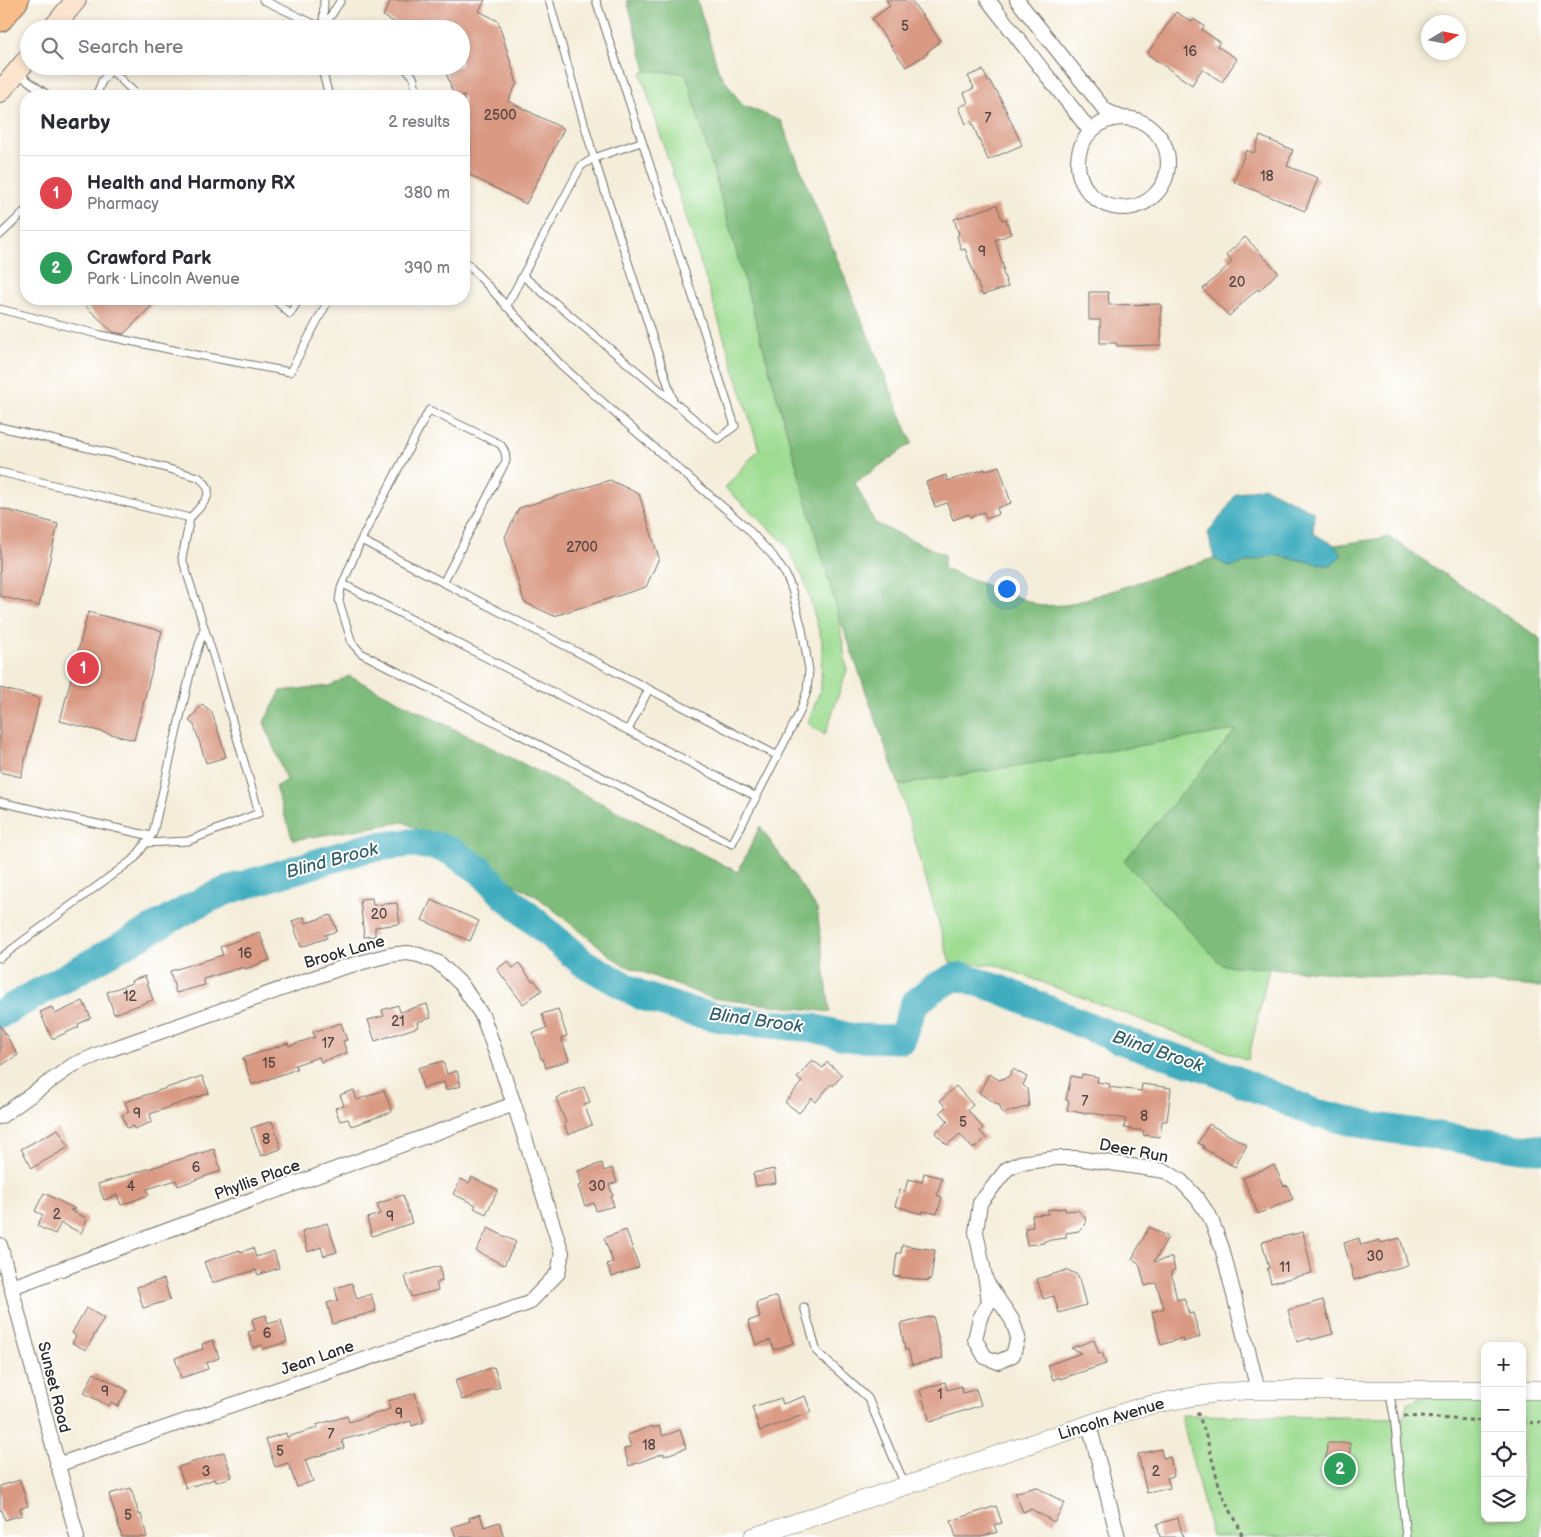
<!DOCTYPE html>
<html lang="en">
<head>
<meta charset="utf-8">
<style>
  :root { --surface:#fff; --page:#f2f2f3; --text:#2b2b33; --muted:#7c7c81; --line:#e1e1e2; --accent:#d1495b }
  body { margin:0; font-family:"Balsamiq Sans",sans-serif; background:var(--page); color:var(--text) }
  .controls { position:absolute; right:15px; bottom:15px; display:grid; overflow:hidden; border-radius:10px; box-shadow:0 2px 8px #0003 }
  .controls button { width:45px; height:45px; display:grid; place-items:center; padding:0; border:0; border-bottom:1px solid var(--line); background:var(--surface); color:var(--text); font:25px sans-serif }
  .compass { position:absolute; left:1421px; top:15px; width:45px; height:45px; border-radius:50%; background:var(--surface); box-shadow:0 2px 8px #0003; rotate:80deg }
  .you { position:absolute; left:1006px; top:588px; width:18px; height:18px; margin:-12px; border:4px solid #fff; border-radius:50%; background:#1a73e8; box-shadow:0 0 0 8px #1a73e833 }
  .badge { display:grid; place-items:center; width:32px; height:32px; border-radius:50%; background:var(--accent); color:#fff; font-size:16px; font-weight:700 }
  .pin { position:absolute; translate:-50% -50%; border:2px solid #fff; box-shadow:0 1px 5px #0006 }
  .list { margin:0; padding:0; list-style:none }
  h2 { display:flex; justify-content:space-between; align-items:center; height:65px; margin:0; padding:0 20px; font-size:21px }
  h2 small { font-size:16px; font-weight:400; color:var(--muted) }
  .list li { display:grid; grid-template-columns:32px 1fr auto; gap:15px; align-items:center; box-sizing:border-box; height:75px; padding:0 20px; border-top:1px solid var(--line) }
  .list b { display:block; font-size:19px; white-space:nowrap }
  .list p { margin:0; font-size:16px; white-space:nowrap; color:var(--muted) }
  .list em { font-size:16px; font-style:normal; color:var(--muted) }
  .icon { flex:none; width:28px; height:28px; fill:none; stroke:currentColor; stroke-width:2; stroke-linecap:round; stroke-linejoin:round }
  .map { position:relative; flex:none; width:1541px; height:1537px; overflow:hidden }
  .search { position:absolute; background:var(--surface); box-shadow:0 2px 8px #0003; left:20px; top:20px; width:450px; height:55px; display:flex; align-items:center; gap:12px; box-sizing:border-box; padding:0 18px; border-radius:28px; color:var(--muted); font-size:19px }
  .panel { position:absolute; background:var(--surface); box-shadow:0 2px 8px #0003; left:20px; top:90px; width:450px; height:215px; border-radius:20px }
  .map>svg:first-child { display:block }
  .green { fill:#9ddc91; stroke:#64845e }
  .forest { fill:#7ebc7b; stroke:#547453 }
  .water { fill:#40adbf; stroke:#366c75 }
  .lines { fill:none; stroke-linecap:round; stroke-linejoin:round }
  .river { stroke:#40adbf; stroke-width:29 }
  .building { fill:#d99982 }
  .service-casing { stroke:#716f68; stroke-width:9 }
  .minor-casing { stroke:#716f68; stroke-width:16 }
  .tertiary-casing { stroke:#716f68; stroke-width:19 }
  .secondary-casing { stroke:#716f68; stroke-width:22 }
  .motorway-casing { stroke:#716f68; stroke-width:27 }
  .path { stroke:#716f68; stroke-width:3; stroke-dasharray:4 4; stroke-linecap:butt }
  .service { stroke:#fff; stroke-width:7 }
  .minor { stroke:#fff; stroke-width:14 }
  .tertiary { stroke:#fff; stroke-width:18 }
  .secondary { stroke:#fce5cf; stroke-width:20 }
  .motorway { stroke:#f8bd88; stroke-width:25 }
  .labels { text-anchor:middle; stroke-width:4; stroke-linejoin:round; paint-order:stroke }
  .number-label { font-size:14px; fill:#564641 }
  .street-label { font-size:16px; fill:#2b2b2b; stroke:#fff }
  .water-label { font-size:18px; font-style:italic; fill:#335f66; stroke:#fff }
</style>
</head>
<body>
<div class="map">
<svg width="1541" height="1537" viewBox="0 0 1541 1537">
  <rect width="100%" height="100%" fill="#fff"/>
  <filter id="ink" filterUnits="userSpaceOnUse"><feTurbulence type="fractalNoise" baseFrequency=".02" numOctaves="2"/><feDisplacementMap in="SourceGraphic" scale="10" xChannelSelector="R" yChannelSelector="G"/><feConvolveMatrix kernelMatrix="1 2 1 2 8 2 1 2 1" color-interpolation-filters="sRGB"/></filter>
  <filter id="wash" filterUnits="userSpaceOnUse"><feTurbulence type="fractalNoise" baseFrequency=".0096" numOctaves="4" result="noise"/><feDisplacementMap in="SourceGraphic" scale="20" xChannelSelector="R" yChannelSelector="G"/><feGaussianBlur stdDeviation="1.12" result="paint"/><feColorMatrix in="noise" values="0 0 0 0 0 0 0 0 0 0 0 0 0 0 0 0 0 1.4 0 .05"/><feComposite in="paint" operator="in"/></filter>
  <g filter="url(#wash)">
    <rect width="100%" height="100%" fill="#f4edd9"/>
    <path class="green" d="M646 71 686 73 838 613 847 670 825 735 808 723 821 688 822 641 805 582 785 543 725 488 759 449 641 73Z
      M1237 729 1222 965 1269 968 1248 1060 996 965 950 963 899 785Z
      M1419 1397 1485 1398V1518H1522V1399L1541 1400V1537H1212L1181 1415 1403 1418 1407 1404Z"/>
    <path class="forest" d="M627 0H697L719 72 742 105 781 121 912 443 855 483 875 523 945 555 943 569 1041 606 1067 605 1214 558 1230 567 1274 555 1331 566 1342 555 1335 545 1389 537 1541 639V987L1222 965 1124 861 1236 730 899 785 838 613 686 73 646 71Z
      M349 676 738 872 760 826 817 909 830 1012 711 998 621 964 539 898 404 822 293 840 275 787 286 780 264 722 281 691 330 686Z"/>
    <path class="water" d="M1264 487 1314 512 1313 534 1335 545 1342 555 1331 566 1274 555 1229 567 1214 558 1208 532 1226 510 1236 494Z"/>
    <g class="lines">
      <path class="river" d="M0 1014 197 904 228 890 367 848 411 843 435 846 451 851 480 870 504 895 582 962 642 996 688 1011 731 1020 813 1028 853 1038 902 1039 914 1004 934 988 953 978 963 977 999 989 1126 1042 1210 1069 1315 1113 1377 1127 1521 1148 1541 1149"/>
    </g>
    <g id="blocks">
      <path class="building" d="M391 0H485L479 11 498 21 517 83 508 101 564 129 526 204 464 172V96H454L444 66H461V29H408L383 16Z
        M886 0H911L940 40 937 42 938 43 927 52 928 53 906 67 872 19 890 6Z
        M1176 12 1192 22 1194 19 1204 26 1202 30 1220 42 1217 46 1237 59 1222 82 1202 69 1192 85 1147 54Z
        M983 70 988 82 990 81 995 91H997L1022 145 988 160 971 121 966 124 959 107 968 103 964 93 974 88 968 76Z
        M1260 136 1293 150 1287 166 1318 178 1305 211 1234 182 1246 150 1254 153Z
        M997 205 1002 220 1006 219 1011 234 995 240 1004 269 1002 270 1008 287 982 295 965 249 961 250 957 236 959 235 954 219Z
        M1245 237 1278 272 1259 291 1257 289 1229 316 1203 289 1232 262 1226 255Z
        M1089 292H1108L1109 305 1161 304V345L1117 346 1116 343H1100V320H1089Z
        M78 299H158L124 334 113 332Z
        M999 466 1011 503 997 508 999 514 986 519 984 512 970 517 969 514 953 520 947 503 935 507 926 482 946 475 948 481 985 469V471Z
        M610 480 639 494 659 558 646 587 554 616 524 602 505 537 519 508Z
        M0 508 58 524 39 606 0 596Z
        M88 612 162 631 134 740 60 721Z
        M0 688 40 698 21 777 0 772Z
        M202 704 212 712 226 757 206 763 194 725 189 721Z
        M372 898 373 905 397 903 400 924 375 927V936L364 937 360 899Z
        M431 900 479 921 470 941 422 920Z
        M331 915 337 931 325 935 327 938 301 947 292 921 304 917 306 923Z
        M259 932 270 960 245 969 244 967 203 979 205 985 176 993 170 971 223 955 220 947Z
        M508 961 513 968 519 963 532 981 534 980 542 990 523 1004 497 969Z
        M145 976 153 1000 114 1014 107 992 132 983 131 981Z
        M83 1001 91 1018 78 1024 79 1027 52 1039 40 1012 52 1007 55 1014Z
        M427 1004 431 1018 417 1022 418 1027 375 1041 368 1020 384 1016 382 1010 398 1005 400 1012Z
        M558 1009 567 1036 561 1038 569 1060 546 1068 543 1059H541L533 1033 547 1028 542 1014Z
        M341 1023 347 1040 343 1041 347 1053 321 1062 319 1057 295 1065 297 1069 252 1085 243 1058 288 1043 289 1046 315 1037 313 1032Z
        M0 1025 18 1055 0 1066Z
        M812 1060 823 1068 827 1062 842 1075 833 1086 831 1084 816 1102 812 1098 799 1113 785 1102 802 1082 797 1078Z
        M443 1061 447 1074 457 1071 461 1086 446 1090 444 1082 423 1088 418 1068Z
        M1013 1069 1027 1077 1023 1085 1027 1089 1029 1106 1002 1114 1000 1106 979 1093 989 1074 999 1080 1008 1077Z
        M1082 1074 1098 1077 1097 1082 1110 1084 1109 1087 1141 1091 1142 1084 1171 1088 1167 1121H1162L1160 1137 1143 1135 1144 1131 1124 1128 1126 1119 1087 1112V1114L1067 1110 1069 1101 1066 1100 1071 1076 1081 1078Z
        M202 1076 209 1093 150 1114 152 1122 134 1129 133 1126 127 1128 122 1115 129 1112 125 1102Z
        M956 1086 973 1105 968 1110 983 1128 980 1131 986 1138 973 1149 960 1134 947 1145 935 1133 948 1121 940 1112 946 1107 940 1101Z
        M584 1087 590 1102 584 1104 592 1125 568 1135 564 1123H566L556 1098Z
        M354 1090 357 1100 384 1090 392 1112 351 1126 348 1119 340 1121 335 1108 344 1105 340 1095Z
        M272 1121 281 1149 261 1156 251 1128Z
        M1209 1124 1247 1145 1235 1167 1203 1148 1204 1146 1198 1143Z
        M58 1129 69 1147 32 1168 21 1149Z
        M214 1149 221 1171 178 1186 176 1180 147 1189 149 1195 121 1205 117 1195 104 1200 98 1184Z
        M602 1163 604 1171 612 1168 617 1182 609 1185 613 1196 611 1197 614 1206 596 1211 594 1203 585 1206 578 1186 582 1185 578 1171Z
        M1274 1165 1284 1186 1287 1185 1293 1199 1258 1214 1243 1178Z
        M774 1169 776 1183 756 1186 753 1173Z
        M924 1173 942 1178 937 1195 942 1197 937 1214 923 1211 922 1214 895 1206 900 1190 905 1191 908 1179 922 1182Z
        M472 1177 498 1190 486 1214 474 1208 476 1205 453 1194 461 1179 469 1183Z
        M44 1193 75 1209 70 1210 86 1218V1223L81 1233 61 1223 55 1234 37 1226 43 1215 35 1211Z
        M403 1195 412 1223 372 1236 367 1218 380 1214 377 1204Z
        M1065 1208V1211L1077 1210 1085 1217 1086 1224 1079 1231 1066 1233V1238L1044 1241V1243L1027 1245 1025 1228 1033 1227 1032 1215 1048 1214 1047 1210Z
        M327 1223 337 1252 324 1256 321 1247 308 1252 302 1231Z
        M1149 1227 1168 1237 1154 1262 1172 1257 1175 1270 1171 1272 1177 1300 1184 1298 1189 1314 1193 1313 1200 1337 1183 1342 1182 1338 1161 1345 1152 1312 1164 1308 1156 1283 1145 1286 1139 1263 1132 1259Z
        M488 1228 516 1242 504 1265 476 1251Z
        M626 1230 639 1267 612 1277 607 1264 613 1262 604 1238Z
        M1303 1232 1312 1273 1271 1283 1267 1268H1269L1262 1242Z
        M1359 1238 1361 1245 1380 1240 1381 1243 1400 1238 1408 1265 1354 1280 1344 1243Z
        M902 1245 935 1250 931 1279H929V1281L894 1276 897 1253H901Z
        M253 1248 256 1257 274 1251 279 1268 258 1275 256 1270 212 1283 204 1262 240 1250V1252Z
        M440 1266 442 1281 436 1283 438 1290 411 1297 405 1276Z
        M1067 1270 1078 1275 1086 1305 1059 1313 1054 1296 1043 1299 1037 1279Z
        M164 1279 170 1300 143 1308 137 1287Z
        M352 1283 357 1299 371 1294 376 1311 333 1324 327 1303 338 1300 335 1288Z
        M777 1296 793 1343 774 1350 770 1340 756 1345 748 1321 760 1317 756 1303Z
        M1323 1300 1333 1334 1311 1340 1310 1338 1297 1342 1288 1310Z
        M86 1308 104 1318 86 1350 72 1343 76 1336 72 1333Z
        M266 1315 268 1324 281 1320 287 1342 263 1349 262 1345 253 1348 248 1332 255 1330 252 1319Z
        M933 1316 943 1358 912 1365 908 1349 905 1350 900 1324Z
        M213 1340 219 1358 206 1363 208 1369 181 1378 175 1358 203 1349 202 1344Z
        M1094 1340 1099 1354 1102 1352 1106 1364 1060 1379V1377L1053 1380 1048 1365 1081 1353 1071 1348Z
        M494 1367 500 1387 462 1400 455 1380Z
        M94 1373 127 1390 118 1406 111 1402 109 1406 84 1393Z
        M945 1382 947 1390 961 1386 963 1393 976 1389 981 1405 930 1422 920 1390Z
        M415 1393 424 1422 412 1426 411 1421 342 1440 344 1448 305 1460 313 1481 297 1487 288 1463 275 1467 266 1439 286 1433 287 1437 317 1428 316 1425 347 1416 349 1422 390 1409 388 1401Z
        M805 1396 811 1412 760 1431 752 1407 781 1398 783 1404Z
        M652 1426 653 1428 659 1426 663 1436 680 1430 686 1448 664 1456V1453L629 1466 624 1449 631 1447 627 1435Z
        M1327 1443H1350V1462L1326 1461Z
        M1161 1449 1163 1458 1170 1457 1174 1476 1167 1478 1170 1488 1147 1493 1138 1454Z
        M224 1452 232 1477 216 1482 215 1479 186 1488 178 1467Z
        M20 1480 28 1506 20 1508 22 1515 5 1520 2 1510 0 1511V1486Z
        M1036 1487 1065 1503 1054 1522 1031 1509 1023 1512 1015 1493Z
        M131 1488 139 1515 141 1514 147 1537H122L109 1494Z
        M996 1506 1002 1523 994 1525 997 1532 981 1537H956L951 1521Z
        M480 1514 484 1527 499 1522 504 1537H456L452 1527 470 1521 469 1518Z
        M1178 1518 1183 1537H1160L1157 1524Z"/>
    </g>
  </g>
  <g filter="url(#ink)">
    <use href="#blocks" fill-opacity="0" stroke="#716f68" stroke-width="1"/>
    <g class="lines">
      <g class="service-casing">
        <path id="service" d="M263 0 325 29
          M549 0 594 158 673 400
          M323 27 324 0
          M323 28 341 0
          M321 66 329 96
          M401 66C414 73 418 82 413 96
          M17 73 49 96
          M96 96 102 81 111 70 138 96
          M0 235 26 210
          M523 276 718 439 735 426 596 0
          M274 299 290 314 299 299
          M506 307 581 166 594 158 641 142
          M0 309 101 335 197 355 290 372 329 299
          M0 427 118 455 198 477C220 492 202 504 190 518
          M0 472 190 518 182 558 213 655 259 813 188 841 145 843
          M361 540 778 756
          M443 583 506 461C506 454 505 450 500 444L429 410 361 540 341 588 339 601 352 643 361 653 732 844 800 712 807 691 809 670 802 629 792 590 786 575 773 556 745 526 634 430 560 364 464 260
          M343 584 757 797
          M628 730 649 689
          M0 802 151 836
          M0 958 135 858 153 833 191 670 204 629
          M804 1307 817 1352 868 1398 905 1485
          M1389 1391 1394 1416 1406 1537"/>
      </g>
      <g class="minor-casing">
        <path id="minor" d="M988 0 1091 132
          M1017 0 1105 110 1122 118
          M1078 163a45 45 0 1 1 90 0a45 45 0 1 1-90 0Z
          M0 1117 73 1065 106 1051 341 968 389 955 407 953 419 955 439 963 462 985 483 1017 514 1104 562 1253 558 1273 529 1303 57 1465
          M0 1245 77 1537
          M986 1281 989 1302 980 1318 975 1339 985 1357 998 1362 1013 1355 1018 1337 1012 1320 986 1281 976 1232 980 1203 1007 1169 1020 1163 1056 1158H1077L1165 1171 1181 1181 1197 1198 1210 1217 1222 1248 1258 1390
          M12 1287 514 1104
          M1089 1424 1118 1537"/>
      </g>
      <g class="tertiary-casing">
        <path id="tertiary" d="M1522 1390H1541
          M753 1537 1137 1408C1177 1399 1217 1391 1258 1390H1485"/>
      </g>
      <g class="secondary-casing">
        <path id="secondary" d="M52 29 76 0
          M0 92 29 57"/>
      </g>
      <g class="motorway-casing">
        <path id="motorway" d="M0 19 16 0"/>
      </g>
      <path class="path" d="M1197 1412C1209 1438 1212 1464 1221 1491 1226 1505 1240 1524 1242 1537
        M1404 1416 1485 1421
        M1522 1422 1541 1423"/>
      <use href="#service" class="service"/>
      <use href="#minor" class="minor"/>
      <use href="#tertiary" class="tertiary"/>
      <use href="#secondary" class="secondary"/>
      <use href="#motorway" class="motorway"/>
    </g>
  </g>
  <g class="labels">
    <g class="number-label">
      <text x="905" y="31">5</text>
      <text x="1190" y="56">16</text>
      <text x="500" y="120">2500</text>
      <text x="988" y="123">7</text>
      <text x="1267" y="181">18</text>
      <text x="982" y="256">9</text>
      <text x="1237" y="287">20</text>
      <text x="582" y="552">2700</text>
      <text x="379" y="919">20</text>
      <text x="245" y="958">16</text>
      <text x="130" y="1001">12</text>
      <text x="398" y="1026">21</text>
      <text x="328" y="1048">17</text>
      <text x="269" y="1068">15</text>
      <text x="1085" y="1106">7</text>
      <text x="137" y="1118">9</text>
      <text x="1144" y="1121">8</text>
      <text x="963" y="1127">5</text>
      <text x="266" y="1144">8</text>
      <text x="196" y="1172">6</text>
      <text x="131" y="1191">4</text>
      <text x="597" y="1191">30</text>
      <text x="57" y="1219">2</text>
      <text x="390" y="1221">9</text>
      <text x="1375" y="1261">30</text>
      <text x="1285" y="1272">11</text>
      <text x="267" y="1338">6</text>
      <text x="105" y="1396">9</text>
      <text x="940" y="1399">1</text>
      <text x="399" y="1418">9</text>
      <text x="331" y="1439">7</text>
      <text x="649" y="1450">18</text>
      <text x="280" y="1456">5</text>
      <text x="206" y="1476">3</text>
      <text x="1156" y="1476">2</text>
      <text x="128" y="1520">5</text>
    </g>
    <g class="street-label">
      <text transform="translate(344 951) rotate(-16)" y="6">Brook Lane</text>
      <text transform="translate(1134 1150) rotate(11)" y="6">Deer Run</text>
      <text transform="translate(257 1179) rotate(-20)" y="6">Phyllis Place</text>
      <text transform="translate(317 1357) rotate(-19)" y="6">Jean Lane</text>
      <text transform="translate(55 1387) rotate(76)" y="6">Sunset Road</text>
      <text transform="translate(1111 1418) rotate(-17)" y="6">Lincoln Avenue</text>
    </g>
    <g class="water-label">
      <text transform="translate(332 860) rotate(-15)" y="6">Blind Brook</text>
      <text transform="translate(756 1020) rotate(8)" y="6">Blind Brook</text>
      <text transform="translate(1158 1051) rotate(19)" y="6">Blind Brook</text>
    </g>
  </g>
</svg>
<div class="controls">
<button>+</button>
<button>−</button>
<button><svg class="icon" aria-label="locate" viewBox="0 0 24 24"><circle cx="12" cy="12" r="6"/><path d="M12 2v4M12 18v4M2 12h4M18 12h4"/></svg></button>
<button><svg class="icon" aria-label="layers" viewBox="0 0 24 24"><path d="M12 4l9 5-9 5-9-5zM3 14l9 5 9-5"/></svg></button>
</div>
<svg class="compass" viewBox="-18 -18 36 36"><path d="M0-13l5 13h-10z" fill="#e53935"/><path d="M0 13l5-13h-10z" fill="#7c7c81"/></svg>
<div class="you"></div>
<div class="pin badge" style="left:83px;top:668px;background:#e0444e">1</div>
<div class="pin badge" style="left:1340px;top:1469px;background:#2e9e5b">2</div>
<div class="search"><svg class="icon" aria-label="search" viewBox="0 0 24 24"><circle cx="10" cy="10" r="6"/><path d="M15 15l6 6"/></svg>Search here</div>
<section class="panel">
<h2>Nearby<small>2 results</small></h2>
<ul class="list">
<li><span class="badge" style="background:#e0444e">1</span><div><b>Health and Harmony RX</b><p>Pharmacy</p></div><em>380 m</em></li>
<li><span class="badge" style="background:#2e9e5b">2</span><div><b>Crawford Park</b><p>Park · Lincoln Avenue</p></div><em>390 m</em></li>
</ul>
</section>
</div>
</body>
</html>
